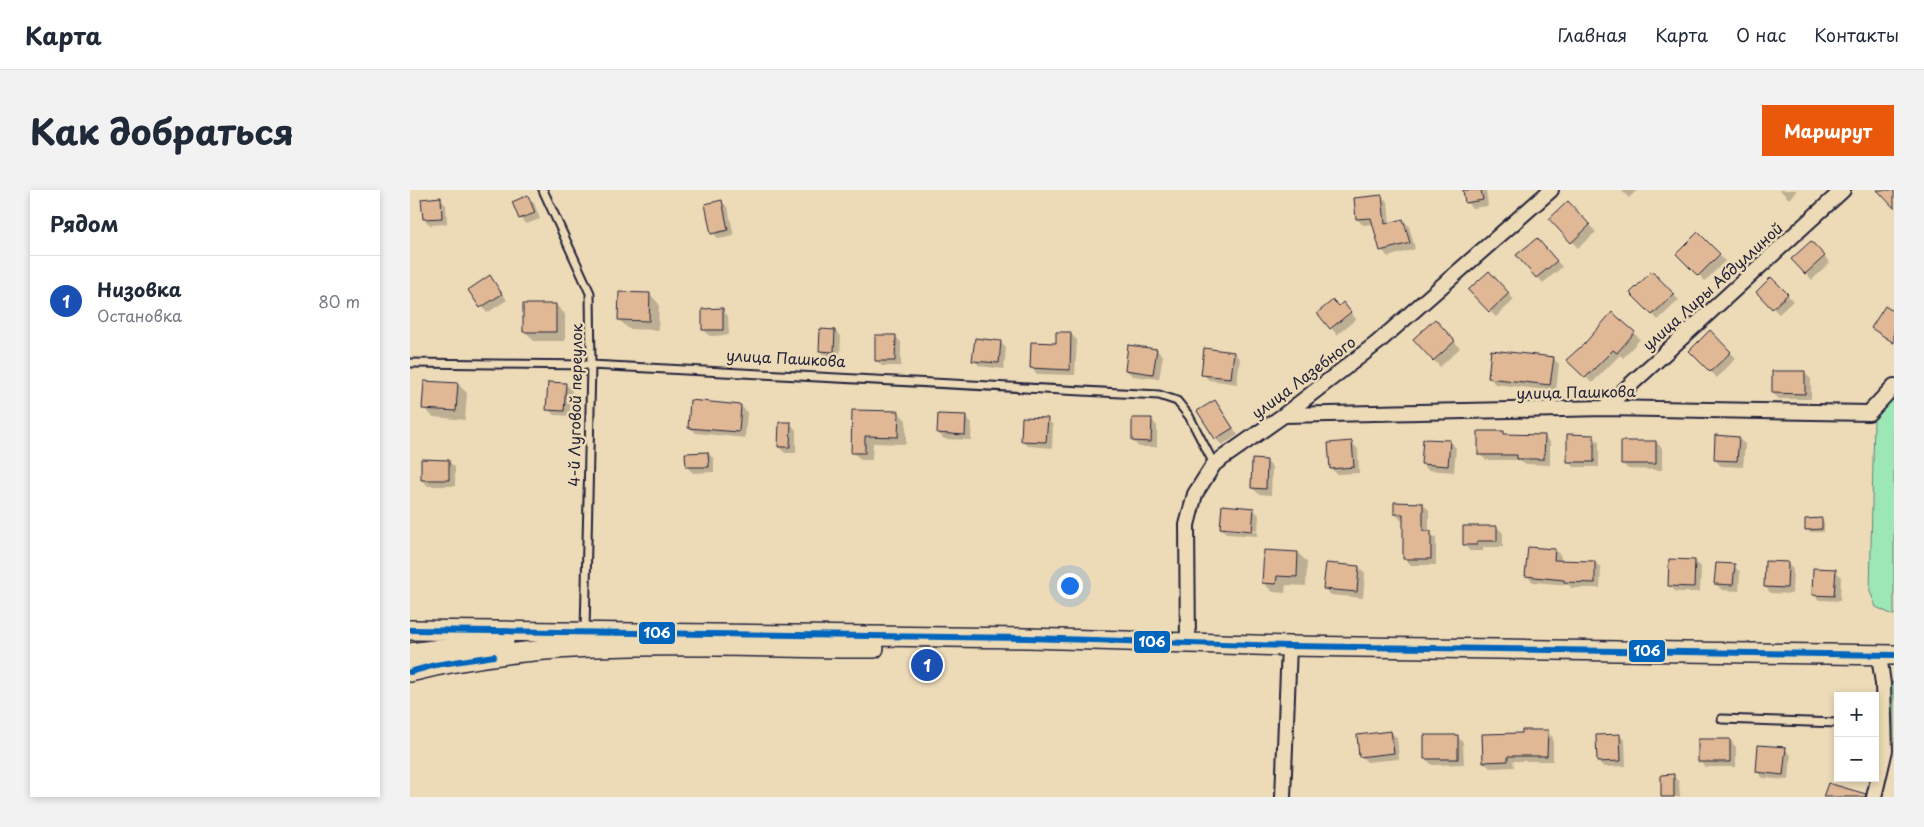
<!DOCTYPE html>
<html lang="ru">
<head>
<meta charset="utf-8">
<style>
  :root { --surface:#fff; --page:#f2f2f3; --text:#1f2937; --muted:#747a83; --line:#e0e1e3; --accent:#ea580c }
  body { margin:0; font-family:"Playpen Sans",sans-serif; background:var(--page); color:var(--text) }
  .controls { position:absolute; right:15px; bottom:15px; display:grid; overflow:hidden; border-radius:0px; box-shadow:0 2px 8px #0003 }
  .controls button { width:45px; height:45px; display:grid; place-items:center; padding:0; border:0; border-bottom:1px solid var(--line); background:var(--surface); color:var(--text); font:25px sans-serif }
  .you { position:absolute; left:659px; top:395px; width:18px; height:18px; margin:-12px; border:4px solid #fff; border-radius:50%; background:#1a73e8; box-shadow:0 0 0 8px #1a73e833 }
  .badge { display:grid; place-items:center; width:32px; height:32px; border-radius:50%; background:var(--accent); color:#fff; font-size:16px; font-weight:700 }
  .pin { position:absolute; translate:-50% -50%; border:2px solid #fff; box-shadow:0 1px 5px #0006 }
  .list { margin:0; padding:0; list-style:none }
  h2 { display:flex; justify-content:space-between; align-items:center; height:65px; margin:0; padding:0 20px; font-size:21px }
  h2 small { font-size:16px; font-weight:400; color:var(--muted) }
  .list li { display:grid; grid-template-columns:32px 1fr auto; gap:15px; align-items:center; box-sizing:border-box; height:90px; padding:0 20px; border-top:1px solid var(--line) }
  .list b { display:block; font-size:19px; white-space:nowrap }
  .list p { margin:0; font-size:16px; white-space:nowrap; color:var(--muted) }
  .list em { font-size:16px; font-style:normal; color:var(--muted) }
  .map { position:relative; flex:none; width:1484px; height:607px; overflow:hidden; border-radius:0px }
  header { display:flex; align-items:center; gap:30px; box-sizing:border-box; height:70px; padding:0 25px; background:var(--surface); border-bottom:1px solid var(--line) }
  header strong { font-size:24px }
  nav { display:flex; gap:28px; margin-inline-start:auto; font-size:18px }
  .intro { display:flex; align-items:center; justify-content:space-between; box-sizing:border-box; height:120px; padding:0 30px }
  h1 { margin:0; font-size:35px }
  .button { padding:12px 22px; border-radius:0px; background:var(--accent); color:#fff; font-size:18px; font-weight:700 }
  main { display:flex; gap:30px; padding:0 30px }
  aside { flex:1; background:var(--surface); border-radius:0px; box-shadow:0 2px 8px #0003 }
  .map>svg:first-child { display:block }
  .grass { fill:#9de7b6; stroke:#608478 }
  .shadow { fill:#0003 }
  .building { fill:#e0b896; stroke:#22223b }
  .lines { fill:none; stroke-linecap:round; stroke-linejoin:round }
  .lane-casing { stroke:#22223b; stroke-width:11 }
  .street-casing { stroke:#22223b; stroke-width:18 }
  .secondary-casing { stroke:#22223b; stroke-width:22 }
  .lane { stroke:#eddbb8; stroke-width:7 }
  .street { stroke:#eddbb8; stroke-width:14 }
  .secondary { stroke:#eddbb8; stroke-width:19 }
  .bus-1-casing { stroke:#eddbb8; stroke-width:10 }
  .bus-1 { stroke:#0065bd; stroke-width:6 }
  .labels { text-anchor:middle; stroke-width:5; stroke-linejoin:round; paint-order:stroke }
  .street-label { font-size:15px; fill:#22223b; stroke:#eddbb8 }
  .line-badge { stroke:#eddbb8; stroke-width:2 }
  .badge-label { font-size:14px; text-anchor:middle; font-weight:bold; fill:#fff }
</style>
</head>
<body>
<header>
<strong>Карта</strong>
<nav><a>Главная</a><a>Карта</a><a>О нас</a><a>Контакты</a></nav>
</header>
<div class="intro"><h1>Как добраться</h1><a class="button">Маршрут</a></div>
<main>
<aside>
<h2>Рядом<small></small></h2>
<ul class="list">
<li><span class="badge" style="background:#1a4fb4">1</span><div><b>Низовка</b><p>Остановка</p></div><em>80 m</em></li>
</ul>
</aside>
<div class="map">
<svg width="1484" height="607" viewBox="0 0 1484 607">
  <rect width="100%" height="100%" fill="#eddbb8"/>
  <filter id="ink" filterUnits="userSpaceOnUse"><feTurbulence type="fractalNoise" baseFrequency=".02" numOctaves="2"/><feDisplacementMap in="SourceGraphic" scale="10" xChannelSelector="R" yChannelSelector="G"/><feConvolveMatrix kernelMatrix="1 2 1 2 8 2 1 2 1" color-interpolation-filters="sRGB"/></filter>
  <g filter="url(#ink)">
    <path class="grass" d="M1484 206V425H1483L1466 417 1460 401 1464 229Z
      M1484 490V550L1480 544V498Z"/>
    <path class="shadow" d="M1054 0H1076L1078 16 1062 18 1056 12Z
      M1211 0H1227L1219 8Z
      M1370 0H1387L1379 9Z
      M971 6 978 12 980 34 993 30 999 36 1005 59 978 67 972 60 964 34 953 35 947 29Z
      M118 7 124 13 130 29 116 34 110 28Z
      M30 9 36 15 37 34 20 35 14 29Z
      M312 12 318 18 324 46 309 49 303 43Z
      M1164 19 1186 42 1168 58 1141 29Z
      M1288 44 1315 71 1295 91 1268 64Z
      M1133 55 1152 77 1133 93 1108 65Z
      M1407 58 1420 73 1402 90 1383 69Z
      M1242 83 1269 110 1248 130 1222 103Z
      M80 87 97 110 77 123 60 100Z
      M1361 88 1383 111 1369 124 1347 102Z
      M1085 89 1104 110 1086 127 1080 121Z
      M240 104 249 114 248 140 219 139 209 130Z
      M146 115 155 124V151H124L115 141Z
      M929 117 939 120 946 129 927 145 909 123Z
      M312 120 318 126 319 145 300 146 293 139Z
      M1484 123V154L1463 138Z
      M1203 124 1230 149 1213 168 1210 165 1182 193 1158 170Z
      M1031 137 1050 158 1030 177 1005 150Z
      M425 141 431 147 430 167H416L410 161Z
      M1300 142 1326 168 1307 188 1281 161Z
      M661 144 667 150 665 185 627 184 621 178Z
      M485 146 491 152V176H472L466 170Z
      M590 152 596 158 594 179 570 176 563 170Z
      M746 160 753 166 749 189 723 186 716 180Z
      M824 163 830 169 827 194 799 190 793 184Z
      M1143 168 1149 174 1146 201 1085 194 1079 187Z
      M1395 183 1401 189V209H1369L1363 203Z
      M48 194 57 203 55 230 23 227 14 218Z
      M155 194 162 200 160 226 144 225 138 219Z
      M282 211 331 216 337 222 335 248 286 243 280 237Z
      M804 211 810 217 828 245 812 255 806 249 789 221Z
      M443 221 488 222 496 230V254L463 253 462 270H451L443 262Z
      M556 227 562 233 561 250 534 249 528 243Z
      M637 229 643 235 642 258 618 256 612 250Z
      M741 229 747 236V257H729L723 251Z
      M380 233 386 240V263H375L369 257Z
      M1093 242 1096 245 1134 246 1140 252V275L1114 274 1110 270H1076L1069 264Z
      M1183 246 1189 252V277H1164L1158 271Z
      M1328 248 1335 254 1333 277 1311 276 1305 270Z
      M1040 251 1046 258 1044 282 1018 280 1012 274Z
      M1246 252 1252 258V280L1218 279 1212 273Z
      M942 253 948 259 949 283 927 284 921 278Z
      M298 263 304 269V282L283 283 277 277Z
      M38 271 45 277V296H18L12 290Z
      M856 271 862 277 861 305 849 304 842 298Z
      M1013 314 1019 320V342L1026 348V375H1001L995 369 994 330H991L985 324Z
      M843 319 849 325 848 340 816 337V340L848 342 847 346 817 344 811 338Z
      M1411 329 1414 332V342H1399L1397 339Z
      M1087 337 1093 343V357H1073V361H1060L1054 355Z
      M1145 360 1151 366 1150 372H1185L1191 378 1190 398H1161L1159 395 1123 392 1117 386Z
      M888 363 897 372 896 396 876 395 875 403 863 402 853 393Z
      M1285 371 1291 377 1290 402H1266L1260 396Z
      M1377 373 1383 379 1382 404 1361 403 1355 397Z
      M1324 376 1330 382 1329 401 1312 400 1306 394Z
      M949 377 955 383 953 408 921 405 915 399Z
      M1425 380 1431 387 1430 411 1409 410 1403 404Z
      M981 542 987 548 989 569 957 572 951 566Z
      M1137 542 1143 548V571H1103L1104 577 1080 578 1074 572Z
      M1209 545 1215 551 1216 576 1194 577 1188 571Z
      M1047 546 1053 552 1054 574 1022 575 1016 569Z
      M1320 550 1326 557V577H1295L1289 571Z
      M1375 559 1381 565 1379 590 1353 588 1347 582Z
      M1263 586 1269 592 1270 607H1252Z"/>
    <path class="building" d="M1053 0H1071L1073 10 1055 13Z
      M1467 0H1484V18Z
      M118 5 125 23 109 29 102 12Z
      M972 5 975 34 993 29 1000 53 970 61 961 28 946 29 944 8Z
      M31 7 32 28 13 29 11 9Z
      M312 10 318 40 301 44 295 14Z
      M1158 11 1180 35 1161 53 1139 29Z
      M1288 42 1310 64 1288 86 1266 64Z
      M1127 48 1147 71 1126 88 1106 65Z
      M1401 51 1415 66 1395 84 1381 69Z
      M1079 81 1099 103 1079 122 1058 100Z
      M1242 81 1264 104 1242 125 1220 103Z
      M80 85 92 104 70 118 58 100Z
      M1361 87 1378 104 1362 119 1346 102Z
      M209 102 240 103 239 131 208 130Z
      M923 110 929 116 933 112 941 122 920 139 907 123Z
      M113 114H146V142H113Z
      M1475 116 1484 122V153L1461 138Z
      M313 118V140H292V119Z
      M1202 122 1225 142 1207 163 1203 160 1175 188 1156 170 1175 153Z
      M1025 129 1045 151 1023 171 1003 149Z
      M410 139 425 140 424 162 409 161Z
      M1300 140 1321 162 1300 182 1279 161Z
      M646 142H661L660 180 620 178 621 152 646 153Z
      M465 145H486L485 171H465Z
      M565 148 591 151 589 173 562 171Z
      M718 155 747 159 743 184 715 180Z
      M794 158 824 162 821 188 791 185Z
      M1081 160 1144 167 1140 195 1078 188Z
      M1362 181H1395V204L1362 203Z
      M14 191 48 193 46 221 12 219Z
      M138 192 156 193 154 221 136 220Z
      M280 210 331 215 329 242 278 238Z
      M805 210 823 238 805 249 787 221Z
      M442 220 489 221 488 247 455 246V263H441Z
      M528 224 556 225 555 245 527 243Z
      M612 227 638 228 636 252 611 251Z
      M722 228H742L741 252 722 251Z
      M369 232H381L380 257H368Z
      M1068 241H1094V244L1135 245 1134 269H1107V265H1068Z
      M1157 244 1184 245V272H1157Z
      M1305 245 1329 247 1327 271 1304 270Z
      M1013 249 1040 250 1038 276 1011 274Z
      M942 251 944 277 920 279 918 253Z
      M1211 251H1246V274H1211Z
      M298 262 299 277H276L275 263Z
      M11 269 39 270V290H11Z
      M842 269 857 270 856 299 841 298Z
      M984 312 1013 313V341H1021V369H993V324H984Z
      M812 315 844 318 842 341 810 338Z
      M1412 328V339L1395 340V329Z
      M1053 336H1087V351H1067V355H1053Z
      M1118 357 1145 359 1144 370 1185 371V393L1154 392V390L1115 386Z
      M854 360 888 362 887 387 867 386 866 394 852 393Z
      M1259 369 1285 370 1284 397 1258 396Z
      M1355 371 1378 372 1377 398 1354 397Z
      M916 373 949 376 947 402 913 399Z
      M1306 373 1325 374 1323 395 1304 394Z
      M1403 378 1426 379 1424 406 1402 405Z
      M1112 540H1138L1137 566H1098V571L1073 572 1072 544 1112 543Z
      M981 541 984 563 949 567 947 545Z
      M1210 544 1211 571 1187 572 1186 545Z
      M1014 545H1048V569H1014Z
      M1288 549H1320V572H1288Z
      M1348 555 1376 557 1373 585 1346 582Z
      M1264 584V607H1251V585Z
      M1418 593 1456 604 1455 607H1413Z"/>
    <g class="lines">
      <g class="lane-casing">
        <path id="lane" d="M133 0 180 103 181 175 175 441
          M0 173 181 175 749 205 767 211 779 226 804 274
          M1312 529 1428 533"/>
      </g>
      <g class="street-casing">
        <path id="street" d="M1195 218 1433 0
          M874 225 1195 218 1459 223 1484 196
          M778 454 777 335 785 304 804 274 874 225 967 153 1141 0
          M873 607 879 456
          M1464 607 1475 560 1473 494 1469 465"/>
      </g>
      <g class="secondary-casing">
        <path id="secondary" d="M0 440 618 448 879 456 1484 465
          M0 463 94 451
          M0 482C151 443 310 459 464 458"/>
      </g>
      <use href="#lane" class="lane"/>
      <use href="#street" class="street"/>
      <use href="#secondary" class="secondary"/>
      <g class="bus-1-casing">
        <path id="bus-1" d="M0 440 618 448 879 456 1484 465
          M0 482 25 475 84 466"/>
      </g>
      <use href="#bus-1" class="bus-1"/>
    </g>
  </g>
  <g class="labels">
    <g class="street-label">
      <text transform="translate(1303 97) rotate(-42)" y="5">улица Лиры Абдуллиной</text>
      <text transform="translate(376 169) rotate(3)" y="5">улица Пашкова</text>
      <text transform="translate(894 188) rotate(-37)" y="5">улица Лазебного</text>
      <text transform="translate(1166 203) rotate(-1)" y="5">улица Пашкова</text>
      <text transform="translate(166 215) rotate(-89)" y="5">4-й Луговой переулок</text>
    </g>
  </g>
  <g class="line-badge">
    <rect x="228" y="431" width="38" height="24" rx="5" fill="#0065bd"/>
    <rect x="723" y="440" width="38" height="24" rx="5" fill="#0065bd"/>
    <rect x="1218" y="449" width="38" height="24" rx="5" fill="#0065bd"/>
  </g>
  <g class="badge-label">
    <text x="247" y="448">106</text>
    <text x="742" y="457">106</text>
    <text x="1237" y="466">106</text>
  </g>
</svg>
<div class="controls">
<button>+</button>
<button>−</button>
</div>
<div class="you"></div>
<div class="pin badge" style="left:517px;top:475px;background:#1a4fb4">1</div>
</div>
</main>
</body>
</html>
